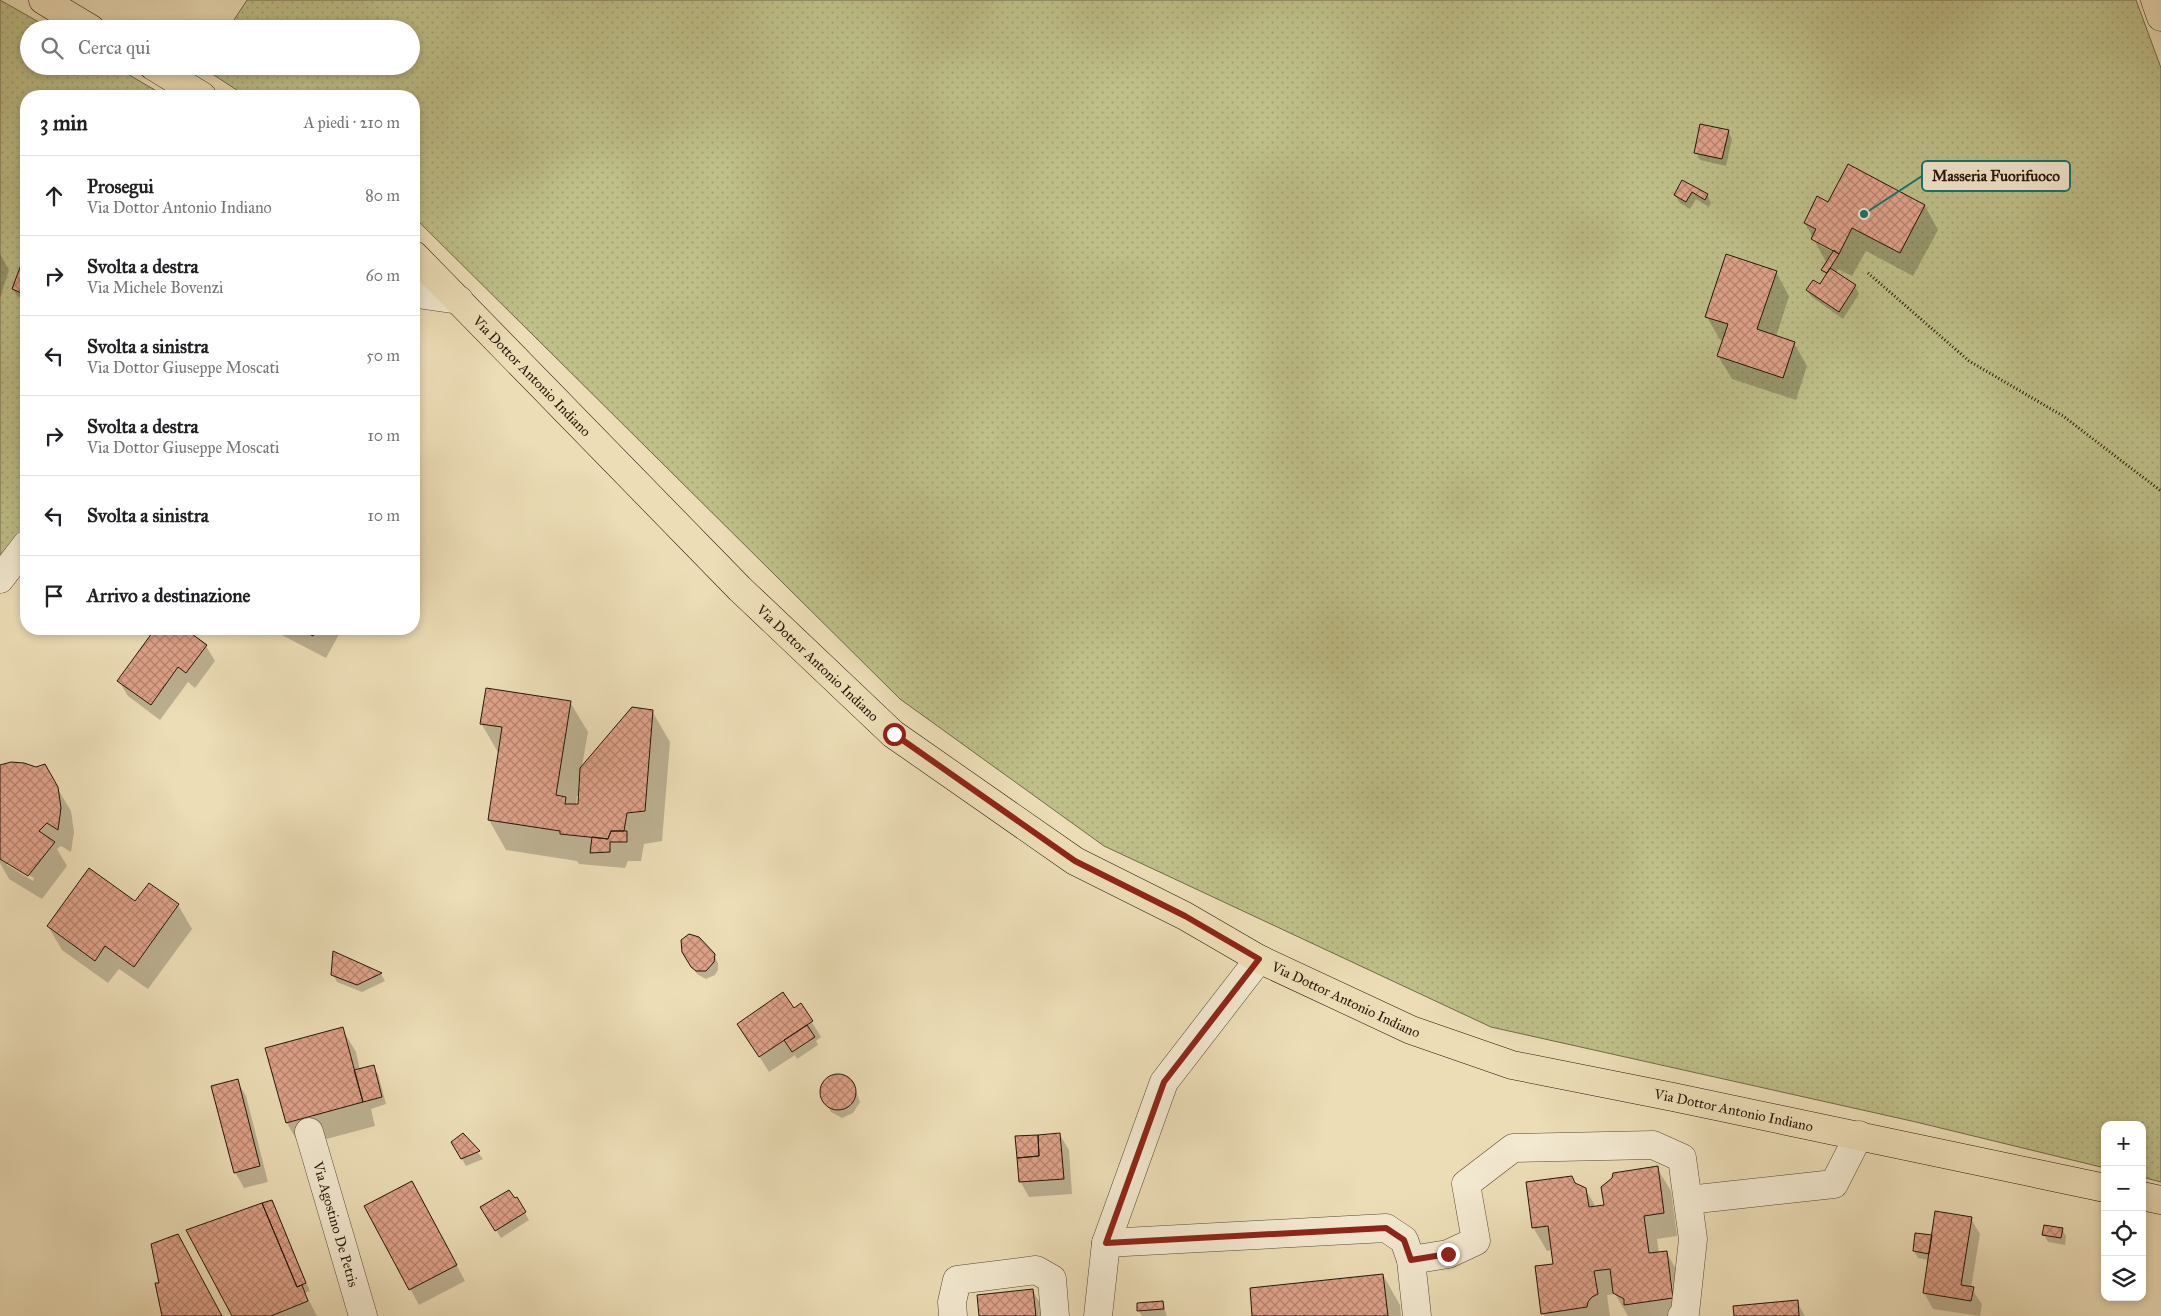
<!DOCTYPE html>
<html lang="it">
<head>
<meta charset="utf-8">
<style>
  :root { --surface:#fff; --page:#f6f6f6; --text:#202124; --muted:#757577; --line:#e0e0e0 }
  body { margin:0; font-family:"IM FELL Great Primer",serif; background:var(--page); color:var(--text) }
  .controls { position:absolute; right:15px; bottom:15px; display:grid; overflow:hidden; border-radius:10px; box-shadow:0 2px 8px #0003 }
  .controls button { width:45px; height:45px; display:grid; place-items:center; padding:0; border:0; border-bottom:1px solid var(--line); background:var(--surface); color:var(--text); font:25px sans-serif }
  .stop { position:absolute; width:15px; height:15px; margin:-11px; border:4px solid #8f2418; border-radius:50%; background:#fff }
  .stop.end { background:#8f2418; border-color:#fff; box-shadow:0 1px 5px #0008 }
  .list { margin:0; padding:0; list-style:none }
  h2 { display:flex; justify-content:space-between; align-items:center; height:65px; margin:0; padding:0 20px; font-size:21px }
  h2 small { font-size:16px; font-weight:400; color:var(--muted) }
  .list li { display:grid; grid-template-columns:32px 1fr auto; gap:15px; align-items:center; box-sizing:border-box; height:80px; padding:0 20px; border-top:1px solid var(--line) }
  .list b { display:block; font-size:19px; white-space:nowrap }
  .list p { margin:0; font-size:16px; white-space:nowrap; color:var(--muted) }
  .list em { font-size:16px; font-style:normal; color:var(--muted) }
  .icon { flex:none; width:28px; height:28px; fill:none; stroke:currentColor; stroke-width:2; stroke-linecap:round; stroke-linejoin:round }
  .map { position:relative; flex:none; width:2161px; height:1316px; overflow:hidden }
  .search { position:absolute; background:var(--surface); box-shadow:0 2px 8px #0003; left:20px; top:20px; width:400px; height:55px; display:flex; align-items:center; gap:12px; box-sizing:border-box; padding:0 18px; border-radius:28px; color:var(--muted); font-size:19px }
  .panel { position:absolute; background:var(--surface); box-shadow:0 2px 8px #0003; left:20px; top:90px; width:400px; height:545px; border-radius:20px }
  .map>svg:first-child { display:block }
  .grass { fill:url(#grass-dots); stroke:#726948 }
  .shadow { fill:#0003; fill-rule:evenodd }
  .building { fill:url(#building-cross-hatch); stroke:#261306 }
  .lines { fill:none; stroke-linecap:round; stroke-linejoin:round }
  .minor-casing { stroke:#584632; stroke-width:29 }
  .major-casing { stroke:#261306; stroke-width:29 }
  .path { stroke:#261306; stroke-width:3; stroke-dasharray:1 2.5; stroke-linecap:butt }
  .minor { stroke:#f3e9d0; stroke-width:28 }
  .major { stroke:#ecddb6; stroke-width:28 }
  .route { stroke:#8f2418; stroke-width:6 }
  .labels { text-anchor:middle; stroke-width:5; stroke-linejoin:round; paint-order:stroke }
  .street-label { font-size:14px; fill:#261306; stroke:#f3e9d0 }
  .leader { fill:none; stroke:#0f766e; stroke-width:2 }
  .callout-dot { fill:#0f766e; stroke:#f3e9d0; stroke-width:2 }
  .callout { fill:#f3e9d0; stroke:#0f766e; stroke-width:2 }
  .callout-label { font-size:15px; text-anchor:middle; font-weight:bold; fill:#261306 }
</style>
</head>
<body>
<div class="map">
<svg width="2161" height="1316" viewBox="0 0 2161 1316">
  <defs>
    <pattern id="grass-dots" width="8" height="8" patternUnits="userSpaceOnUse" patternTransform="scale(1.25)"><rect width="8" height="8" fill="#bebf89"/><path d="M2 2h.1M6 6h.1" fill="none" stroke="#a3a375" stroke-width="1.8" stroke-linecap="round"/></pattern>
    <pattern id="building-cross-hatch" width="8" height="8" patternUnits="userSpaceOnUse" patternTransform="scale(1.25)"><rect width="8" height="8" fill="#dfa28a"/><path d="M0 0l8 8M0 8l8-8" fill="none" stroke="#b5836f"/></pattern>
  </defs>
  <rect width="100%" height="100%" fill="#ecddb6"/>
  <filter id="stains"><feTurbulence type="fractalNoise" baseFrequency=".004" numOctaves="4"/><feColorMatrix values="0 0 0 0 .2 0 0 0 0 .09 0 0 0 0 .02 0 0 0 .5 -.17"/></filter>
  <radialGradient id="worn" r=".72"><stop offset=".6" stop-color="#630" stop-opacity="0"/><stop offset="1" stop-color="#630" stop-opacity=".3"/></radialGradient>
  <path class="grass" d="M0 0 51 29H29V66H114L165 96H26V530L0 563Z
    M247 0H2136L2161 68V1182L2142 1177V1125H2105V1168L1916 1122 1491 1027 1104 846 900 699 414 217V96H246L203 68 411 66V29H228Z"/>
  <path class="shadow" d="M1728 131 1732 139 1726 166 1700 160 1696 152Z
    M1848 166 1925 206 1938 230 1913 276 1866 251 1852 276 1838 269 1836 273 1855 286 1859 294 1843 319 1812 297 1807 290 1820 286 1827 276 1823 270 1826 262 1805 223 1829 204ZM1821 242 1835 250V253L1820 245Z
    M1683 182 1707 195 1711 203 1709 207 1696 199 1690 209 1680 203 1675 195Z
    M0 254 9 270 0 298Z
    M23 264 26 265V300L17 296 13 289Z
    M1776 272 1789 296 1776 337 1794 343 1807 366 1796 400 1732 379 1718 356 1724 341 1720 340 1707 317Z
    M156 629H183L206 646 215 661 195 688 188 682 160 720 128 696 119 681Z
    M270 629H342L326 658Z
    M570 702 588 732 582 766 652 711 670 742 662 841 644 844 641 861H628L625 868 579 864 577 861 506 850 489 820 499 754 481 723ZM577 796H579V805H576Z
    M44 766 71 811 74 832 71 852 61 846 57 849 67 866 42 899 9 879 0 863V768L36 769ZM7 862 34 878 33 881 7 865Z
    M149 884 178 905 192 929 148 989 119 969 108 983 62 950 48 926 136 903Z
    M683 952 714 955 718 963V970L715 975 706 979 697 974Z
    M334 953 381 974 385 981 362 992 337 982 333 974Z
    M801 1005 821 1037 816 1041 818 1045 797 1059 795 1055 769 1072 739 1024 794 1010Z
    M342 1029 356 1052 360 1070 373 1067 378 1074 386 1104 371 1109 375 1126 300 1146 287 1123Z
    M832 1076H845L853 1084 860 1102 853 1113 842 1118 831 1112 822 1096 821 1088 827 1079Z
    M237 1081 246 1096 268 1182 244 1188 235 1172Z
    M463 1134 483 1159 466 1166 453 1143Z
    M1060 1135 1069 1150 1072 1194 1029 1197 1020 1181Z
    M1657 1168 1671 1191 1677 1236 1657 1239 1659 1253 1666 1252 1680 1276 1685 1316H1628L1615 1294 1607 1295 1610 1316H1544L1543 1313 1554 1265 1552 1250 1547 1251 1533 1227 1575 1185 1585 1189 1596 1207 1605 1206ZM1669 1275H1671L1675 1304H1673Z
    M421 1198 465 1281 419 1305 366 1207Z
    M517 1199 529 1220 501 1238 482 1207Z
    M275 1209 310 1291 305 1293 317 1316H233Z
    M1971 1219 1980 1234 1971 1288 1982 1304 1980 1316 1933 1309 1924 1293 1929 1260 1918 1258 1914 1251 1931 1236Z
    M2062 1229 2066 1236 2065 1245 2048 1242 2044 1235Z
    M1383 1275 1400 1305 1401 1316H1254Z
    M1033 1291 1047 1316H981Z
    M1162 1302 1167 1316H1142L1139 1311 1138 1304Z
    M1797 1302 1805 1316H1735Z"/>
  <path class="building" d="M1700 124 1729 130 1722 159 1694 153Z
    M1848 164 1925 205 1900 253 1852 228 1839 254 1811 239 1816 229 1804 223 1817 196 1828 202Z
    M1682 180 1708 194 1705 200 1692 192 1686 202 1674 195Z
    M1834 250 1839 254 1827 273 1821 270Z
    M1726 254 1777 271 1757 329 1795 342 1783 378 1717 356 1728 324 1705 317Z
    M22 262 26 264V295L12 289Z
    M1830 268 1856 285 1839 312 1806 290 1813 280 1820 284Z
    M155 629H185L207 645 186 673 178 667 151 705 117 681Z
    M300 629H317L313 636Z
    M486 688 571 701 556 795 566 797 565 804H578L580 768 632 707 653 710 645 811 627 813 624 831H611L608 839 560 834V831L488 820 502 727 480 724Z
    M11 762 24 763 36 767 45 764 58 787 61 808 58 830 47 823 39 831 55 842 28 876 0 859V765Z
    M611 831H627V842H610V852L590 853 592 837 608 839Z
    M89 868 135 901 149 883 179 904 134 967 105 946 95 961 47 926Z
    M689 934 699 937 715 954 714 962 706 971H696L691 967 682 952 681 940Z
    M333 951 382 973 357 985 331 975Z
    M783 992 794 1008 801 1003 813 1021 759 1057 737 1024Z
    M807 1025 815 1037 792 1052 784 1040Z
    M343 1027 363 1102 286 1123 265 1048Z
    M374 1065 382 1097 363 1102 354 1070Z
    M820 1092a18 18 0 1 1 36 0a18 18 0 1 1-36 0Z
    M238 1079 260 1166 234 1173 211 1086Z
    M463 1133 480 1151 461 1159 451 1142Z
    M1060 1133 1064 1179 1019 1182 1017 1158 1039 1156 1038 1135Z
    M1038 1135 1039 1156 1017 1158 1015 1136Z
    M1658 1166 1664 1213 1644 1216 1649 1253 1667 1251 1673 1298 1624 1305V1299L1613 1293 1610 1269 1594 1271 1598 1294 1592 1297 1588 1302 1587 1307 1541 1314 1535 1266 1553 1264 1548 1226 1532 1228 1526 1182 1572 1176 1575 1183 1586 1188 1589 1207 1604 1205 1601 1187 1612 1178 1613 1173Z
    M412 1181 457 1265 409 1290 364 1206Z
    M509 1190 515 1198 517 1197 526 1212 495 1231 480 1207Z
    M272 1200 306 1283 297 1287 262 1203Z
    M262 1203 297 1287 302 1285 308 1301 271 1316H232L186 1230Z
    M1935 1211 1972 1217 1961 1285 1974 1287 1971 1301 1923 1293Z
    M2044 1225 2063 1228 2061 1238 2042 1235Z
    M1915 1233 1932 1235 1929 1254 1913 1251Z
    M178 1234 222 1316H162L155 1283H159L151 1244Z
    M1383 1274 1388 1316H1252L1250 1288Z
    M1033 1289 1036 1316H979L977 1295Z
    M1798 1300 1799 1316H1734L1733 1306Z
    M1163 1301 1164 1309 1137 1311V1303Z"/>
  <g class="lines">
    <g class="minor-casing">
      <g id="minor">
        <path d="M414 289 424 295 459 300"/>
        <path d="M0 579 26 545"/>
        <path id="s1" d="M309 1132 363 1316"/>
        <path d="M1688 1200 1834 1184 1859 1135"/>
        <path d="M1106 1243 1386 1228 1404 1240 1411 1260 1417 1316"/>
        <path d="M1411 1260 1448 1254 1476 1241 1466 1184 1513 1148 1653 1145 1682 1158 1693 1239 1685 1313 1682 1316"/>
        <path d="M953 1316 952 1302 957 1280 1036 1270 1052 1279 1055 1316"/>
        <path d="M1098 1316 1106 1243 1164 1082 1259 959"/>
      </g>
    </g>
    <g class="major-casing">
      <g id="major">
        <path d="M43 0 91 29"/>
        <path d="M2155 0 2161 17"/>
        <path d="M153 66 202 96"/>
        <path id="s2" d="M414 255 740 589 893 734 1075 861 1185 916 1259 959 1411 1030 1512 1065 1673 1097 2105 1188"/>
        <path d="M2142 1196 2161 1200"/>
      </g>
    </g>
    <path class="path" d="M1868 273 1969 361 2063 416 2161 491"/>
    <use href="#minor" class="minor"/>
    <use href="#major" class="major"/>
  </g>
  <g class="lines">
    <path class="route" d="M894 734 1075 861 1185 916 1259 959 1164 1082 1106 1243 1386 1228 1404 1240 1411 1260 1448 1254"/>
  </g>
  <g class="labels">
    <g class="street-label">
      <text dy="5" stroke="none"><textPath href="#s2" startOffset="169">Via Dottor Antonio Indiano</textPath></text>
      <text dy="5" stroke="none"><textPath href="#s2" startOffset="574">Via Dottor Antonio Indiano</textPath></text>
      <text dy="5" stroke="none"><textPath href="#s2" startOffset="1204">Via Dottor Antonio Indiano</textPath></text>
      <text dy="5" stroke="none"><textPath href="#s2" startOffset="1609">Via Dottor Antonio Indiano</textPath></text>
      <text dy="5" stroke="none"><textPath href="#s1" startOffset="96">Via Agostino De Petris</textPath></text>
    </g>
  </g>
  <path class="leader" d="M1864 214L1922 176"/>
  <circle class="callout-dot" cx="1864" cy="214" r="5"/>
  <rect class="callout" x="1922" y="161" width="148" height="30" rx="5"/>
  <g class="callout-label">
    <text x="1996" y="181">Masseria Fuorifuoco</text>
  </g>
  <rect width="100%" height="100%" filter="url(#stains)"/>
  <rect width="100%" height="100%" fill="url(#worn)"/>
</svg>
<div class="controls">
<button>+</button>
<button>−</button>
<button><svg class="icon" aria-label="locate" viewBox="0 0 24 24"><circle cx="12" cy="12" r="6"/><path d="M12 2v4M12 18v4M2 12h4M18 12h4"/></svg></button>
<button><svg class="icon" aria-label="layers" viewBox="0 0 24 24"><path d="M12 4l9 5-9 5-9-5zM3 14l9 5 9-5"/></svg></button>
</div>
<div class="stop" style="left:894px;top:734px"></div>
<div class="stop end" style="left:1448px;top:1254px"></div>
<div class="search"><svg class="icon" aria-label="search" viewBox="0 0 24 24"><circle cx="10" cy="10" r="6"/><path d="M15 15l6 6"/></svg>Cerca qui</div>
<section class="panel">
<h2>3 min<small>A piedi · 210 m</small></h2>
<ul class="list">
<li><svg class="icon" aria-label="ahead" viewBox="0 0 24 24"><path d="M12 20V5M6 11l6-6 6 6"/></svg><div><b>Prosegui</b><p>Via Dottor Antonio Indiano</p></div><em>80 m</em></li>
<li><svg class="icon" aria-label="right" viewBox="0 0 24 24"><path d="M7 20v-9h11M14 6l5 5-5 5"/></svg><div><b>Svolta a destra</b><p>Via Michele Bovenzi</p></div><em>60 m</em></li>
<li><svg class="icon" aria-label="left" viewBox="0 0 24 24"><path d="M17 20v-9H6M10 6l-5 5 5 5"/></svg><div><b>Svolta a sinistra</b><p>Via Dottor Giuseppe Moscati</p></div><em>50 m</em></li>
<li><svg class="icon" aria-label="right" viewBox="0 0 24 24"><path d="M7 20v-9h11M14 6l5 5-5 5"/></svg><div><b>Svolta a destra</b><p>Via Dottor Giuseppe Moscati</p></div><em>10 m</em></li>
<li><svg class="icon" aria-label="left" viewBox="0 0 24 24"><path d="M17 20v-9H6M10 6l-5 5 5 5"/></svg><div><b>Svolta a sinistra</b></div><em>10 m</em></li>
<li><svg class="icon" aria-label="arrive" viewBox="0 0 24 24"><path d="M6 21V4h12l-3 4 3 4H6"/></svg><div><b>Arrivo a destinazione</b></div></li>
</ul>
</section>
</div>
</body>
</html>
